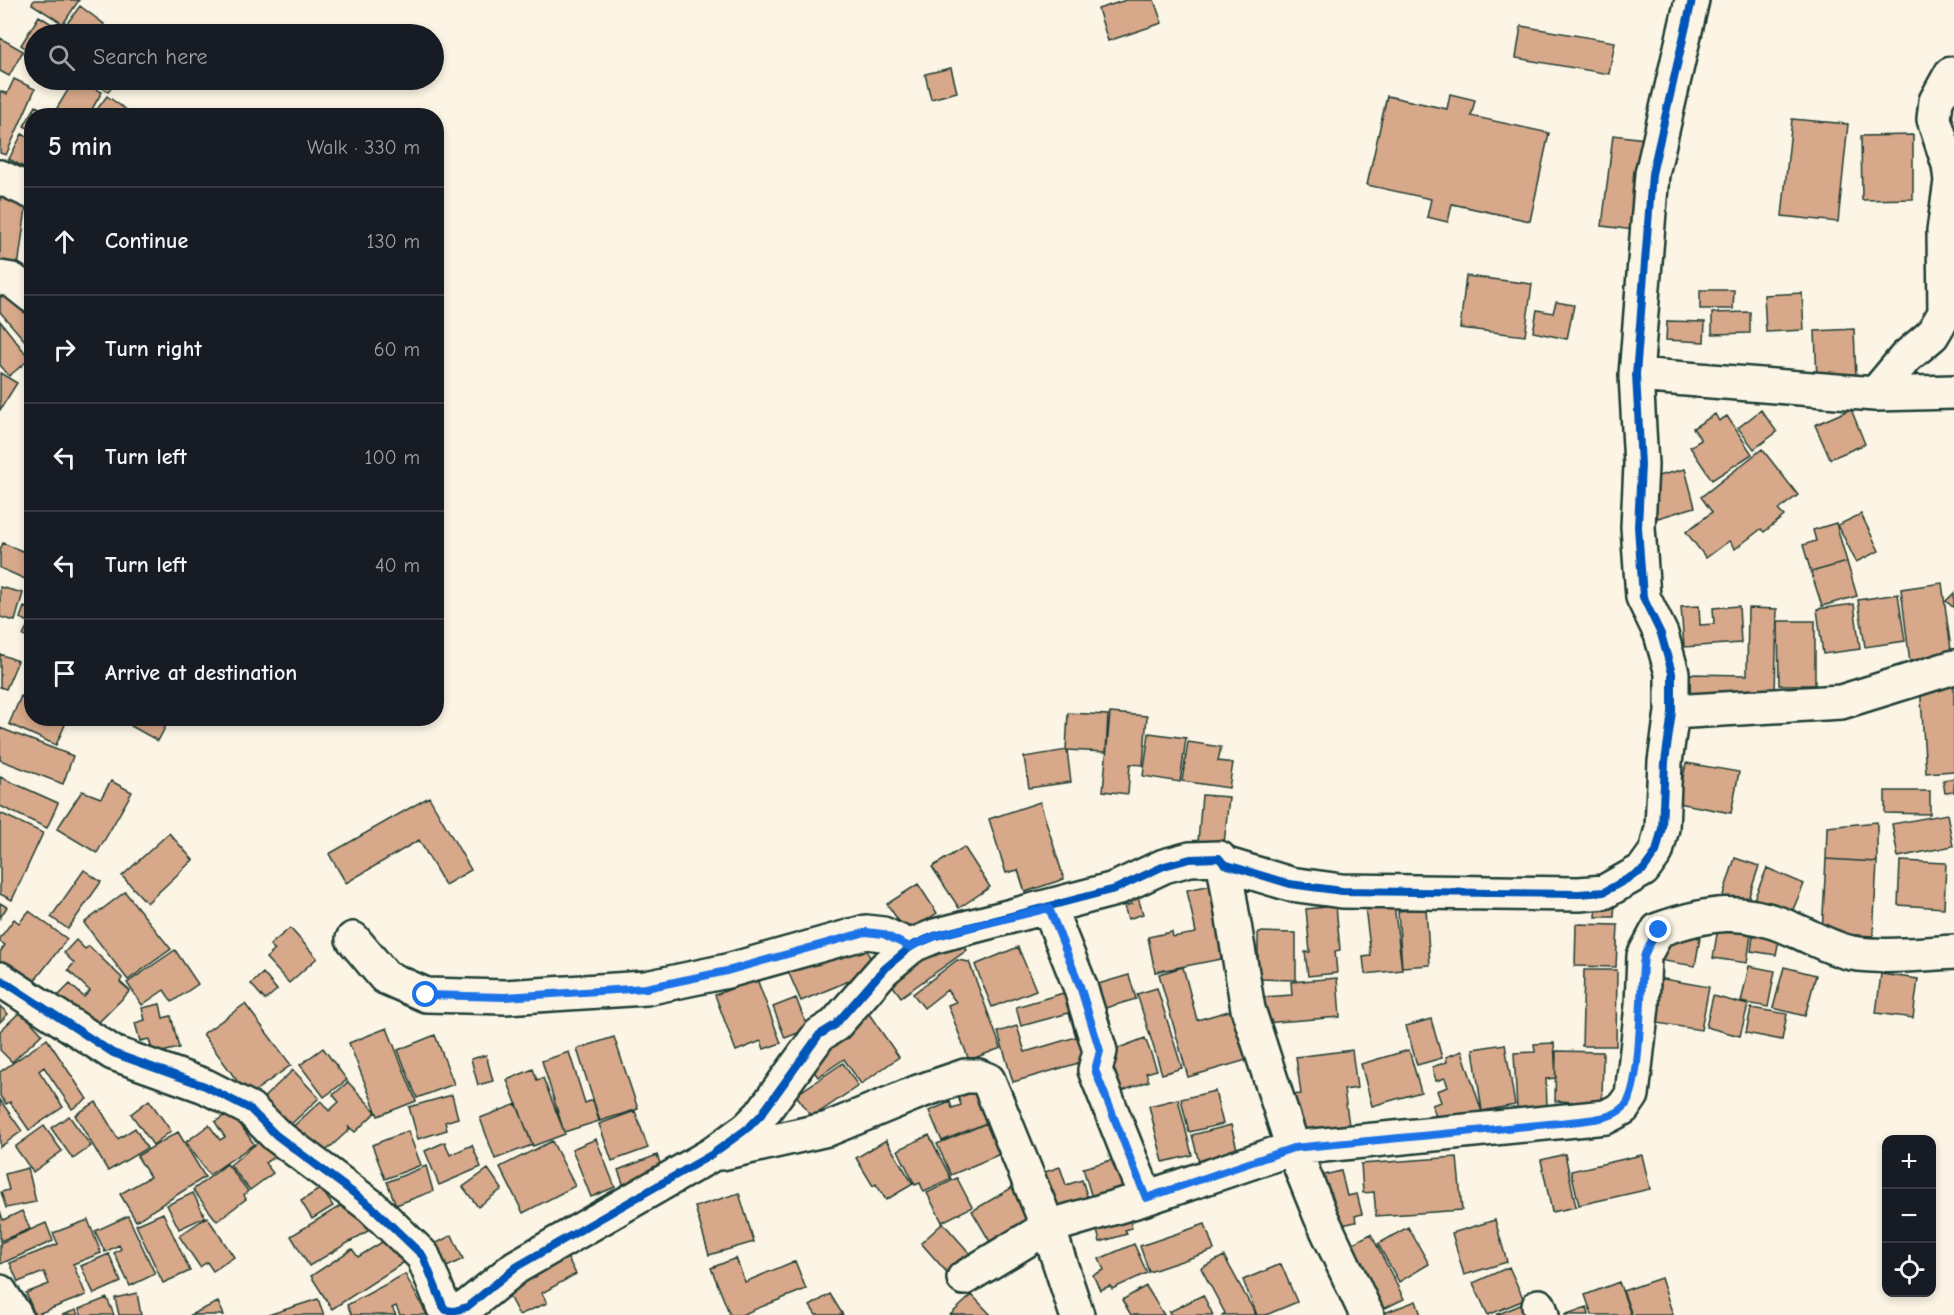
<!DOCTYPE html>
<html lang="en">
<head>
<meta charset="utf-8">
<style>
  :root { --surface:#171b24; --page:#20242c; --text:#f1f3f6; --muted:#9ea1a6; --line:#363941 }
  body { margin:0; font-family:"Comic Neue",sans-serif; background:var(--page); color:var(--text) }
  .controls { position:absolute; right:18px; bottom:18px; display:grid; overflow:hidden; border-radius:12px; box-shadow:0 3px 9px #0003 }
  .controls button { width:54px; height:54px; display:grid; place-items:center; padding:0; border:0; border-bottom:2px solid var(--line); background:var(--surface); color:var(--text); font:30px sans-serif }
  .stop { position:absolute; width:18px; height:18px; margin:-14px; border:4px solid #1a73e8; border-radius:50%; background:#fff }
  .stop.end { background:#1a73e8; border-color:#fff; box-shadow:0 2px 6px #0008 }
  .list { margin:0; padding:0; list-style:none }
  h2 { display:flex; justify-content:space-between; align-items:center; height:78px; margin:0; padding:0 24px; font-size:26px }
  h2 small { font-size:20px; font-weight:400; color:var(--muted) }
  .list li { display:grid; grid-template-columns:39px 1fr auto; gap:18px; align-items:center; box-sizing:border-box; height:108px; padding:0 24px; border-top:2px solid var(--line) }
  .list b { display:block; font-size:22px; white-space:nowrap }
  .list em { font-size:20px; font-style:normal; color:var(--muted) }
  .icon { flex:none; width:33px; height:33px; fill:none; stroke:currentColor; stroke-width:2; stroke-linecap:round; stroke-linejoin:round }
  .map { position:relative; flex:none; width:1954px; height:1315px; overflow:hidden }
  .search { position:absolute; background:var(--surface); box-shadow:0 3px 9px #0003; left:24px; top:24px; width:420px; height:66px; display:flex; align-items:center; gap:15px; box-sizing:border-box; padding:0 21px; border-radius:33px; color:var(--muted); font-size:22px }
  .panel { position:absolute; background:var(--surface); box-shadow:0 3px 9px #0003; left:24px; top:108px; width:420px; height:618px; border-radius:24px }
  .map>svg:first-child { display:block }
  .building { fill:#d7a889; stroke:#1f3d34; stroke-width:1.5 }
  .lines { fill:none; stroke-linecap:round; stroke-linejoin:round }
  .minor-casing { stroke:#1f3d34; stroke-width:38 }
  .minor { stroke:#fcf5e5; stroke-width:33 }
  .cycleway-casing { stroke:#fcf5e5; stroke-width:11 }
  .cycleway { stroke:#0057b8; stroke-width:8 }
  .route { stroke:#1a73e8; stroke-width:8 }
</style>
</head>
<body>
<div class="map">
<svg width="1954" height="1315" viewBox="0 0 1954 1315">
  <rect width="100%" height="100%" fill="#fcf5e5"/>
  <filter id="ink" filterUnits="userSpaceOnUse"><feTurbulence type="fractalNoise" baseFrequency=".0167" numOctaves="2"/><feDisplacementMap in="SourceGraphic" scale="12" xChannelSelector="R" yChannelSelector="G"/><feConvolveMatrix kernelMatrix="1 2 1 2 8 2 1 2 1" color-interpolation-filters="sRGB"/></filter>
  <g filter="url(#ink)">
    <path class="building" d="M34 0H79L63 24 32 4Z
      M1126 0H1154L1162 23 1108 41 1098 9Z
      M80 6 104 24 96 34H59Z
      M39 16 58 28 54 34H34V54L21 45Z
      M1521 26 1615 42 1609 74 1516 58Z
      M120 29 127 34H115Z
      M0 38 23 51 9 76 0 71Z
      M951 68 957 92 931 99 925 74Z
      M14 79 35 89 6 155 0 153V91L7 94Z
      M47 80H69L63 89Z
      M74 80H79L102 92 88 116H58L54 113Z
      M93 80H119L108 92Z
      M1450 94 1475 100 1471 116 1549 133 1530 221 1452 204 1448 222 1427 217 1431 199 1367 185 1387 96 1447 109Z
      M107 96 132 114 131 116H92Z
      M36 106 52 116H32V130L24 126Z
      M1792 119 1848 124 1838 222 1782 216Z
      M22 134 32 139V184L24 180 29 170 9 159Z
      M1613 135 1645 139 1634 230 1602 226Z
      M1913 135V199L1862 200 1861 136Z
      M0 197 27 201 17 275 0 273Z
      M1466 276 1532 284 1525 336 1460 328Z
      M1700 290H1734L1733 309H1700Z
      M0 291 32 305V349L0 312Z
      M1802 293 1804 330 1766 332 1764 295Z
      M1556 302 1574 305 1567 339 1533 332 1537 310 1553 313Z
      M1750 312V333L1712 334V313Z
      M0 321 30 359 9 376 0 365Z
      M1667 321 1705 322 1704 342 1666 340Z
      M1854 329 1856 379 1817 381 1815 331Z
      M0 373 17 383 0 410Z
      M1851 409 1865 444 1830 459 1815 425Z
      M1761 410 1777 432 1754 449 1738 428Z
      M1715 414 1719 421 1727 416 1752 454 1712 480 1690 447 1701 440 1693 428Z
      M1762 449 1798 495 1778 510 1784 516 1764 532 1761 529 1735 549 1729 541 1706 558 1686 532 1712 512 1701 497Z
      M1685 469 1695 507 1658 518 1646 479Z
      M1861 514 1879 551 1856 562 1838 525Z
      M1836 523 1847 562 1811 572 1803 545 1816 541 1813 530Z
      M3 543 32 555V582L0 568V550Z
      M1847 562 1857 596 1822 606 1811 572Z
      M1942 583 1952 657 1910 663 1901 589Z
      M0 587 23 593 15 621 0 617Z
      M1954 593V608L1946 601Z
      M1898 594 1905 641 1865 647 1858 600Z
      M1854 604 1860 649 1823 654 1817 609Z
      M1699 606 1700 625 1714 624 1713 608 1739 606 1741 643 1684 647 1681 607Z
      M24 607 32 610V639L23 636 29 622 20 618Z
      M1748 608 1777 609 1775 695 1690 693V674L1747 675Z
      M1778 621H1815V685H1779Z
      M0 654 18 661 6 689 0 687Z
      M1954 681V771L1926 773 1920 684Z
      M21 696 32 701V718H68L56 745 9 724Z
      M1068 713 1108 715 1106 752 1066 750Z
      M1110 713 1147 716 1143 765 1130 764 1128 794 1103 791Z
      M135 718H170L158 741 131 726Z
      M0 728 73 756 63 784 0 760Z
      M1149 733 1186 738 1180 782 1143 776Z
      M1188 742 1221 747 1218 761 1233 763 1229 788 1182 781Z
      M1067 750 1071 782 1029 788 1024 757Z
      M1686 763 1739 772 1731 813 1678 803Z
      M0 777 58 803 47 828 0 806Z
      M1954 778V792L1945 793 1943 780Z
      M111 781 132 792 97 853 57 829 82 791 101 798Z
      M1885 791H1930V814L1885 813Z
      M1202 795 1229 797 1224 844 1198 842Z
      M429 797 471 870 445 885 419 840 346 883 329 854Z
      M1040 802 1064 879 1025 892 1018 870 1006 873 989 819Z
      M0 813 43 833 12 900 0 894Z
      M1947 814 1953 846 1898 857 1892 824Z
      M1877 822V862L1826 859 1827 827Z
      M169 833 193 860 147 903 122 876Z
      M964 847 990 887 959 908 932 867Z
      M1735 858 1759 866 1745 908 1721 901Z
      M1826 859 1877 862 1873 936 1822 933Z
      M1900 861 1946 863 1944 908 1898 905Z
      M1767 868 1804 884 1788 921 1751 906Z
      M84 870 101 882 68 929 51 917Z
      M918 884 937 913 907 933 887 904Z
      M1212 885 1226 958 1155 972 1148 937 1172 932 1173 937 1196 933 1187 890Z
      M125 892 171 949 128 980 84 923Z
      M1137 894 1143 914 1128 919 1124 906 1132 904 1130 896Z
      M1597 899 1615 900 1614 917H1596Z
      M0 903 7 907 0 918Z
      M1394 904 1402 970 1365 974 1363 957 1371 956 1365 907Z
      M1336 906 1340 950 1335 951 1337 973 1308 976 1305 952H1310L1306 909Z
      M1426 909 1430 965 1402 967 1398 911Z
      M29 911 67 939 29 988 0 965V952L5 945 0 942V938L14 919 19 923Z
      M1719 922 1752 927 1747 963 1713 958Z
      M1576 924 1618 925 1616 967 1575 966Z
      M290 928 317 958 289 983 266 958 275 950 270 945Z
      M1759 930 1780 934 1776 955 1751 951 1753 936 1757 937Z
      M1664 931 1700 938 1695 966 1658 960Z
      M1258 932 1296 933V980L1258 979Z
      M955 934 967 950 901 997 884 974Z
      M862 938 875 970 801 1001 787 969Z
      M76 940 85 949 89 946 122 978 120 982 130 991 88 1033 54 1000 70 984 84 997 90 991 68 970 74 963 64 953Z
      M1018 947 1036 990 992 1007 975 965Z
      M175 950 198 984 172 1002 164 990 142 1005 127 983Z
      M957 960 969 962 1001 1048 969 1060 948 1005 956 1002 947 990 924 1008 913 994Z
      M1749 966 1775 971 1768 1007 1741 1002Z
      M1183 967 1197 1020 1236 1009 1250 1059 1188 1077 1159 974Z
      M1784 967 1816 975 1805 1016 1773 1008Z
      M1584 970H1617L1616 1046H1582Z
      M263 973 277 990 265 1000 251 984Z
      M1881 974 1918 979 1913 1018 1876 1013Z
      M1129 975 1136 999 1105 1008 1098 984Z
      M1337 978 1340 1017 1264 1023 1262 997 1292 995 1291 982Z
      M1658 978 1709 987 1701 1030 1651 1022Z
      M757 979 781 1043 764 1049 761 1041 736 1051 715 995Z
      M1157 988 1182 1068 1162 1074 1137 994Z
      M1077 989 1096 1058 1013 1082 998 1032 1017 1026 1025 1052 1076 1037 1069 1013 1021 1026 1016 1007Z
      M1713 996 1748 1005 1740 1036 1706 1027Z
      M796 998 808 1029 785 1038 773 1007Z
      M160 1004 163 1018 171 1016 179 1048 153 1054 149 1039 140 1041 135 1023 145 1020 142 1008Z
      M245 1004 291 1065 248 1096 203 1034Z
      M0 1006 8 1014 0 1022Z
      M1751 1008 1787 1014 1782 1040 1746 1033Z
      M21 1011 42 1034 12 1062 0 1050V1031Z
      M869 1014 899 1057 861 1084 844 1059 818 1077 805 1059Z
      M1431 1019 1442 1058 1417 1065 1406 1026Z
      M387 1028 416 1101 378 1116 349 1043Z
      M435 1035 454 1084 417 1098 398 1050Z
      M614 1037 638 1109 600 1121 577 1049Z
      M1145 1038 1157 1070 1146 1073 1149 1081 1114 1094 1100 1055Z
      M47 1039 87 1099 72 1109 44 1067 39 1071 63 1107 29 1130 10 1102 6 1104 0 1096V1072Z
      M1554 1043 1556 1078 1546 1079 1547 1107 1517 1109 1514 1053 1535 1052 1534 1044Z
      M1505 1044 1515 1105 1482 1111 1473 1049Z
      M323 1048 347 1080 324 1097 300 1065Z
      M1352 1050 1357 1088 1344 1090 1349 1125 1297 1132 1292 1095 1301 1094 1296 1057Z
      M1409 1050 1421 1092 1372 1106 1361 1064Z
      M1462 1051 1482 1112 1439 1126 1432 1105 1441 1102 1437 1091 1448 1087 1445 1078 1436 1081 1432 1067 1447 1062 1446 1057Z
      M1556 1051 1603 1052 1602 1103 1555 1101Z
      M569 1052 585 1103 593 1100 599 1121 564 1132 542 1061Z
      M486 1055 493 1081 478 1085 471 1059Z
      M843 1063 858 1086 812 1117 796 1095Z
      M533 1069 537 1080 543 1078 565 1134 533 1146 507 1080Z
      M293 1070 319 1098 286 1129 260 1101Z
      M348 1082 376 1112 355 1132 348 1126 350 1129 315 1161 288 1131 321 1101 329 1111 339 1102 333 1095Z
      M977 1086 991 1121 942 1141 929 1111 950 1102 952 1108 961 1105 957 1094Z
      M1215 1091 1223 1124 1189 1132 1181 1099Z
      M452 1095 458 1118 445 1122 447 1130 418 1139 409 1107Z
      M1178 1099 1192 1155 1163 1162 1149 1106Z
      M0 1100 22 1131 0 1147Z
      M149 1100 171 1131 153 1145 131 1114Z
      M96 1102 118 1139 135 1128 147 1148 108 1171 75 1115Z
      M517 1104 532 1145 495 1159 480 1118Z
      M231 1111 254 1144 209 1175 186 1142 209 1125 220 1140 225 1137 215 1122Z
      M635 1111 648 1148 612 1161 599 1124Z
      M69 1116 91 1146 73 1159 51 1128Z
      M987 1123 1000 1154 951 1175 937 1144Z
      M1231 1125 1240 1161 1201 1170 1192 1135Z
      M44 1126 62 1151 33 1172 15 1147Z
      M408 1131 421 1165 385 1179 372 1145Z
      M178 1132 205 1177 136 1221 120 1194 150 1177 137 1156Z
      M929 1135 951 1179 924 1192 920 1183 915 1185 898 1150Z
      M262 1139 275 1156 265 1163 273 1173 250 1190 230 1165Z
      M596 1139 615 1187 591 1197 572 1149Z
      M886 1140 913 1184 886 1200 876 1184 873 1186 856 1158Z
      M552 1141 575 1186 523 1213 500 1167Z
      M445 1142 450 1155 472 1145 481 1167 439 1185 425 1151Z
      M1565 1154 1576 1207 1552 1212 1541 1160Z
      M657 1155 664 1174 625 1189 618 1170Z
      M1642 1155 1650 1189 1579 1205 1571 1171Z
      M1457 1157 1462 1210 1376 1216 1374 1192 1363 1193 1361 1164Z
      M1119 1158 1130 1198 1095 1208 1083 1168Z
      M227 1164 248 1191 244 1195 246 1199 217 1221 193 1190Z
      M426 1166 433 1191 396 1205 387 1182Z
      M1060 1167 1066 1185 1082 1180 1092 1211 1055 1222 1039 1174Z
      M28 1168 36 1202 6 1208 1 1192 9 1190 5 1174Z
      M488 1169 502 1189 478 1207 463 1187Z
      M1341 1171 1347 1196 1357 1194 1362 1214 1355 1216 1356 1222 1328 1228 1316 1177Z
      M957 1178 972 1207 942 1222 927 1193Z
      M1013 1187 1034 1222 993 1247 972 1211Z
      M321 1188 333 1206 312 1219 301 1201Z
      M193 1193 205 1217 179 1229 167 1205Z
      M739 1193 754 1242 709 1255 695 1207Z
      M350 1200 368 1231 309 1266 291 1236Z
      M1127 1209 1132 1228 1125 1230 1127 1234 1100 1242 1094 1218Z
      M0 1211 3 1220 22 1211 30 1229 0 1241Z
      M163 1213 190 1271 163 1283 136 1225Z
      M128 1216 155 1274 130 1286 114 1253 121 1249 119 1245 105 1252 95 1231Z
      M207 1217 234 1257 213 1271 207 1262 200 1267 179 1236Z
      M88 1220 101 1253 73 1264 86 1295 35 1315 26 1293 49 1284 44 1272 18 1282 10 1263 58 1244 53 1233Z
      M1495 1220 1507 1262 1464 1275 1452 1233Z
      M46 1223 53 1241 0 1264V1243Z
      M943 1223 974 1258 951 1277 921 1243Z
      M1205 1224 1214 1250 1149 1272 1140 1246Z
      M1408 1227 1429 1264 1399 1282 1378 1244Z
      M1371 1234 1404 1299 1377 1312 1341 1249Z
      M452 1235 463 1259 437 1272 425 1249Z
      M387 1239 403 1263 332 1309 311 1276 352 1249 358 1257Z
      M1134 1244 1147 1273 1112 1289 1110 1286 1100 1290 1093 1275 1104 1270 1099 1259Z
      M562 1247 576 1274 542 1293 547 1303 519 1315 504 1287Z
      M109 1254 121 1282 94 1294 81 1266Z
      M1224 1256 1256 1315H1222L1225 1313 1201 1268Z
      M736 1258 745 1282 795 1261 806 1289 741 1315H730L711 1268Z
      M1281 1264 1297 1302 1266 1315H1257L1243 1280Z
      M1509 1267 1524 1300 1488 1315 1473 1283Z
      M405 1274 427 1315H400L396 1306 392 1308 396 1315H352L347 1305Z
      M1661 1278 1673 1315H1632L1623 1291Z
      M1619 1282 1631 1315H1592L1585 1295Z
      M1146 1286 1164 1315H1131L1122 1300Z
      M137 1293 141 1315H119L115 1298Z
      M830 1294 843 1315H816L810 1306Z
      M972 1295 991 1315H950Z
      M1203 1295 1213 1315H1171L1169 1312Z
      M107 1298 114 1315H81L79 1309Z
      M318 1299 324 1315H268Z
      M1416 1301 1421 1315H1379Z
      M1530 1301 1536 1315H1496Z
      M218 1302 224 1315H190Z
      M1587 1307 1589 1315H1564Z
      M76 1310 78 1315H62Z"/>
    <g class="lines">
      <g class="minor-casing">
        <path id="minor" d="M0 177 32 192
          M0 278 12 280 32 296
          M1636 375 1875 394 1906 357 1932 335 1945 313 1944 231 1951 181 1949 165 1934 119 1936 101 1951 74
          M1875 394 1954 392
          M1672 712 1841 702 1954 667
          M1224 864 1248 1009 1293 1148 1321 1217 1367 1315
          M1049 908 1080 986 1100 1051 1095 1070 1146 1198
          M353 939 385 977 426 995 505 997 646 988 727 971 866 932 883 934 911 947
          M0 979 113 1053 205 1086 250 1109 276 1135 371 1206 423 1256 443 1306 446 1310 454 1311 467 1307 516 1267 711 1155 748 1128 761 1115 819 1035 835 1025 884 969 913 945 935 936 1115 889 1164 866 1190 859 1219 858 1224 864 1290 884 1342 891 1579 894 1604 892 1643 870 1656 852 1662 828 1665 762 1672 712V673L1661 634 1643 597 1638 527 1641 465 1636 375 1652 174 1692 0
          M722 1153 828 1129 918 1092 965 1076H978L988 1080 1048 1227 1077 1315
          M964 1278 1048 1227 1146 1198 1293 1148 1606 1117 1623 1108 1632 1095 1642 1006 1644 956 1658 930C1708 912 1743 907 1792 929 1812 937 1831 949 1852 953 1882 958 1923 954 1954 952
          M0 1292 15 1315
          M1539 1306 1542 1315"/>
      </g>
      <use href="#minor" class="minor"/>
      <g class="cycleway-casing">
        <path id="cycleway" d="M0 979 113 1053 205 1086 250 1109 276 1135 371 1206 423 1256 443 1306 446 1310 454 1311 467 1307 516 1267 711 1155 748 1128 761 1115 819 1035 835 1025 884 969 913 945 935 936 1115 889 1164 866 1190 859 1219 858 1224 864 1290 884 1342 891 1579 894 1604 892 1643 870 1656 852 1662 828 1665 762 1672 712V673L1661 634 1643 597 1638 527 1641 465 1636 375 1652 174 1692 0"/>
      </g>
      <use href="#cycleway" class="cycleway"/>
    </g>
  </g>
  <g class="lines" filter="url(#ink)">
    <path class="route" d="M426 995 505 997 646 988 727 971 866 932 883 934 910 947 935 936 1049 908 1080 986 1100 1051 1095 1070 1146 1198 1293 1148 1580 1121C1594 1119 1613 1118 1624 1107 1643 1088 1639 988 1644 958 1645 949 1654 938 1659 930"/>
  </g>
</svg>
<div class="controls">
<button>+</button>
<button>−</button>
<button><svg class="icon" aria-label="locate" viewBox="0 0 24 24"><circle cx="12" cy="12" r="6"/><path d="M12 2v4M12 18v4M2 12h4M18 12h4"/></svg></button>
</div>
<div class="stop" style="left:426px;top:995px"></div>
<div class="stop end" style="left:1659px;top:930px"></div>
<div class="search"><svg class="icon" aria-label="search" viewBox="0 0 24 24"><circle cx="10" cy="10" r="6"/><path d="M15 15l6 6"/></svg>Search here</div>
<section class="panel">
<h2>5 min<small>Walk · 330 m</small></h2>
<ul class="list">
<li><svg class="icon" aria-label="ahead" viewBox="0 0 24 24"><path d="M12 20V5M6 11l6-6 6 6"/></svg><div><b>Continue</b></div><em>130 m</em></li>
<li><svg class="icon" aria-label="right" viewBox="0 0 24 24"><path d="M7 20v-9h11M14 6l5 5-5 5"/></svg><div><b>Turn right</b></div><em>60 m</em></li>
<li><svg class="icon" aria-label="left" viewBox="0 0 24 24"><path d="M17 20v-9H6M10 6l-5 5 5 5"/></svg><div><b>Turn left</b></div><em>100 m</em></li>
<li><svg class="icon" aria-label="left" viewBox="0 0 24 24"><path d="M17 20v-9H6M10 6l-5 5 5 5"/></svg><div><b>Turn left</b></div><em>40 m</em></li>
<li><svg class="icon" aria-label="arrive" viewBox="0 0 24 24"><path d="M6 21V4h12l-3 4 3 4H6"/></svg><div><b>Arrive at destination</b></div></li>
</ul>
</section>
</div>
</body>
</html>
